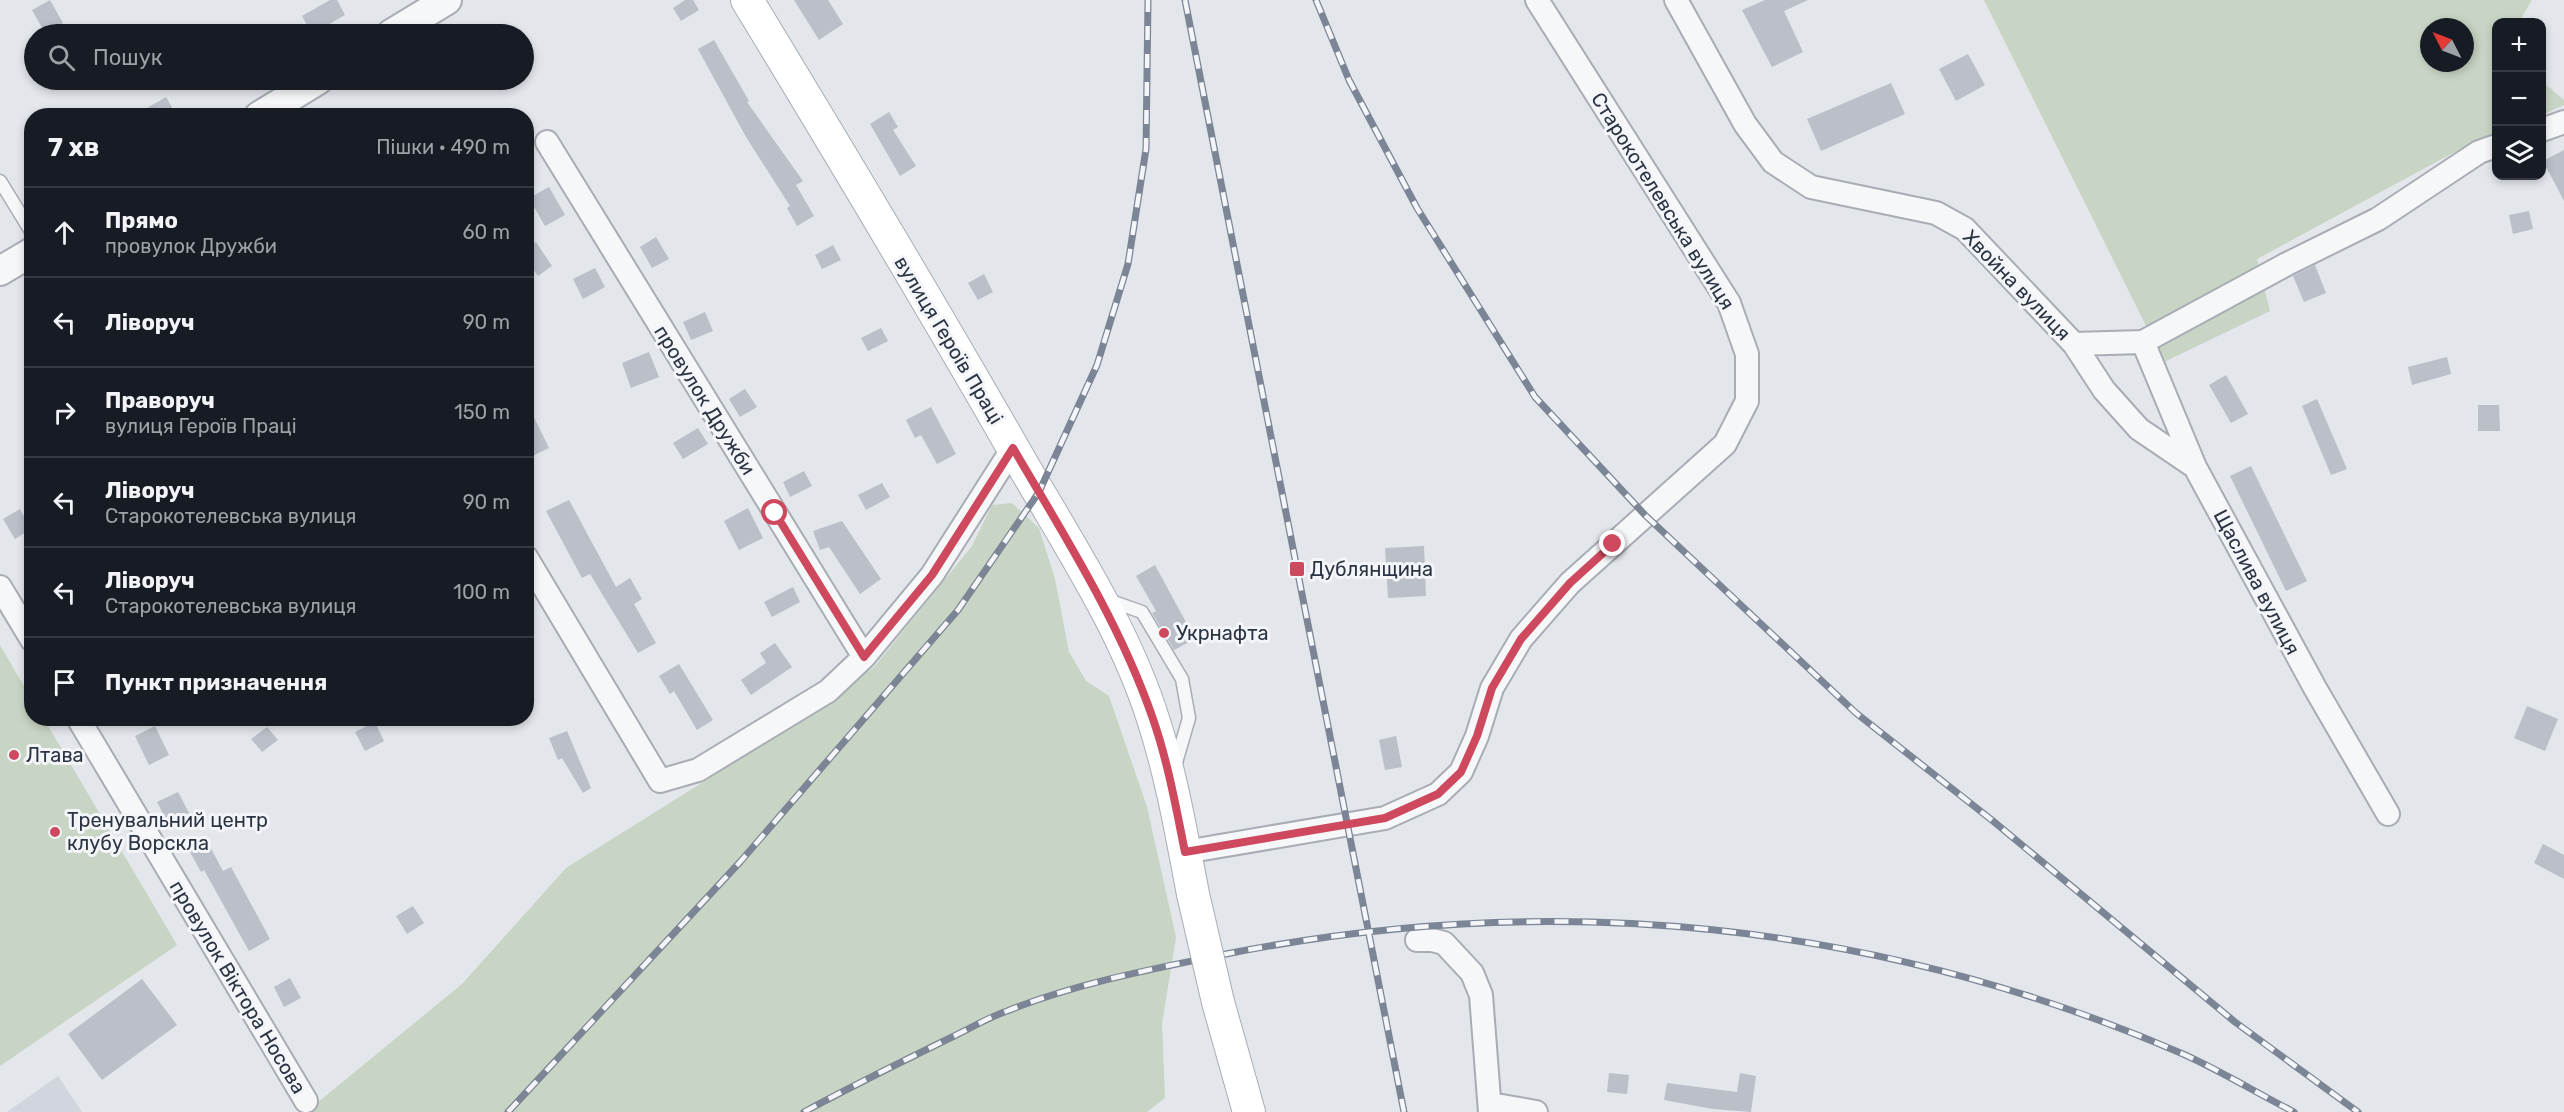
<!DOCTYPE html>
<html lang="uk">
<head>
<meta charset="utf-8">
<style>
  :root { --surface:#171b24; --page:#20242c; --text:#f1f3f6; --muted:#9ea1a6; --line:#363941 }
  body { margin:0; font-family:Rubik,sans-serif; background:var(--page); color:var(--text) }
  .controls { position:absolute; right:18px; top:18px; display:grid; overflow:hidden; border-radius:12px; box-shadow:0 3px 9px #0003 }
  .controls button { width:54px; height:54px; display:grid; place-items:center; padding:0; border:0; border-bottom:2px solid var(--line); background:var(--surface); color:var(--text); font:30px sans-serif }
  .compass { position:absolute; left:2420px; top:18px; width:54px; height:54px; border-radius:50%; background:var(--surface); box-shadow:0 3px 9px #0003; rotate:312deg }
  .stop { position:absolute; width:18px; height:18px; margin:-14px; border:4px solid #ce495d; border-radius:50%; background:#fff }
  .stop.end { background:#ce495d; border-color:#fff; box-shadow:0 2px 6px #0008 }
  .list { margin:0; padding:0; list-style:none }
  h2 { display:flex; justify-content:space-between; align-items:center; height:78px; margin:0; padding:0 24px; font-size:26px }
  h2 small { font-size:20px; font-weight:400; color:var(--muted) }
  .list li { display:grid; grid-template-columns:39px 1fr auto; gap:18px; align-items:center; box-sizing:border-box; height:90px; padding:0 24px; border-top:2px solid var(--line) }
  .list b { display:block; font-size:22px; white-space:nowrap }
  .list p { margin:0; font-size:20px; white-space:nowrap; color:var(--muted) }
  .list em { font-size:20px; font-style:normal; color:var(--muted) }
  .icon { flex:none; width:33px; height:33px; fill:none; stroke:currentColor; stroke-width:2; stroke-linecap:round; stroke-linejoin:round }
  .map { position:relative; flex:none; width:2564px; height:1112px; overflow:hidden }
  .search { position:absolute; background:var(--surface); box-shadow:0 3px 9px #0003; left:24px; top:24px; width:510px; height:66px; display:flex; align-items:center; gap:15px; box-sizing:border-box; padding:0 21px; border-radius:33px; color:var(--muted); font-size:22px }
  .panel { position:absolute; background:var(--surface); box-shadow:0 3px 9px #0003; left:24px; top:108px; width:510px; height:618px; border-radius:24px }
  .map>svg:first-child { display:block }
  .built { fill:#d1d5dd }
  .green { fill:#c8d5c4; fill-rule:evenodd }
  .building { fill:#babfc8 }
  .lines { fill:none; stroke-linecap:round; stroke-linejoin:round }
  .service-casing { stroke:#a8adb5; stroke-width:15 }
  .minor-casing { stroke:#a8adb5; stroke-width:26 }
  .tertiary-casing { stroke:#a8adb5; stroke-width:32 }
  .secondary-casing { stroke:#a8adb5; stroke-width:34 }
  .service { stroke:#f6f7f9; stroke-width:12 }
  .minor { stroke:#f6f7f9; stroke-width:22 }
  .tertiary { stroke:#f6f7f9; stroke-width:28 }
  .secondary { stroke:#fff; stroke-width:32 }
  .rail-casing { stroke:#7c8595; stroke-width:7 }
  .rail { stroke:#f3f5f8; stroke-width:4.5; stroke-dasharray:14; stroke-linecap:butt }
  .secondary-bridge-casing { stroke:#a8adb5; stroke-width:34; stroke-linecap:butt }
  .secondary-bridge { stroke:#fff; stroke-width:32 }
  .route { stroke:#ce495d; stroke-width:8 }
  .poi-dot { fill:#ce495d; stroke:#f3f5f8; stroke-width:2 }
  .labels { text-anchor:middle; stroke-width:6; stroke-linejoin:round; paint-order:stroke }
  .street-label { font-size:20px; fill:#2b3443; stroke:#f3f5f8 }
  .poi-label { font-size:20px; fill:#2b3443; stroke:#f3f5f8; text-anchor:start }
</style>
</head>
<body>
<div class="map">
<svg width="2564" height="1112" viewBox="0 0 2564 1112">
  <rect width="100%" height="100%" fill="#e3e6eb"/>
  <path class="built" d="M58 1076 82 1112H7Z"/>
  <path class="green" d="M1984 0H2532L2519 22H2496V134L2464 147 2257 259 2270 311 2164 362ZM2429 27H2465V63H2429Z
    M2542 81 2564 100V105L2542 115Z
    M1012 503 1039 528 1055 579 1069 652 1086 681 1109 696 1147 807 1176 937 1162 1024 1165 1098 1147 1112H306L462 984 566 868 751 752 874 667 972 546 992 505Z
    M0 645 31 698 32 718 44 719 177 945 0 1066Z"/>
  <path class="building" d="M50 0 63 23 45 33 32 10Z
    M330 0H337L345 15 312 34 302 16Z
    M685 0H693L699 10 681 21 673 8Z
    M794 0H828L843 24 819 40Z
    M1765 0H1808L1784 11 1803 52 1772 67 1742 10Z
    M714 40 749 101 747 102 803 181 796 185 814 216 797 226 787 208 790 206 746 137 698 49Z
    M1968 54 1985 85 1956 101 1939 69Z
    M1891 83 1905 114 1821 151 1807 119Z
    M166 97 177 116H133Z
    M889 112 898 127 893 130 916 166 900 176 870 124Z
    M2564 150V201L2543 161Z
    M549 187 565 215 545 226 529 198Z
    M2529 211 2533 229 2513 234 2509 215Z
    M656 237 669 259 652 268 640 247Z
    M536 242 552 266 538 276 526 259V248Z
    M833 245 841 260 822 269 815 255Z
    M2315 265 2326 293 2304 302 2293 276Z
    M595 268 605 287 583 299 573 279Z
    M984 274 993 292 978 300 968 283Z
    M705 312 713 331 691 340 683 322Z
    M881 328 888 341 868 351 861 338Z
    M649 352 659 377 631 388 622 363Z
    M2447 357 2451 374 2412 385 2408 367Z
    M2226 375 2248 414 2231 423 2209 385Z
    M745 389 757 407 740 417 729 399Z
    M2317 399 2347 469 2331 475 2302 406Z
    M526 401 549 448 526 459Z
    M2478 405H2499L2500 431H2478Z
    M931 407 956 454 937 464 921 435 915 438 906 420Z
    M698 428 708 444 683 459 673 443Z
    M2251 466 2307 581 2286 591 2230 476Z
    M804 471 812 486 790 497 783 482Z
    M882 483 890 497 866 510 858 495Z
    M569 500 616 587 630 578 642 599 634 604 656 643 638 653 590 574 582 578 546 511Z
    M748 508 763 538 739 550 724 521Z
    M20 509 31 529 15 539 3 519Z
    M842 521 881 579 860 594 829 547 820 550 813 531Z
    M1424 546 1426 596 1388 598 1385 548Z
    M1155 565 1195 639 1174 650 1152 613 1156 611 1136 576Z
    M793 587 800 602 772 617 764 602Z
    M775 643 792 667 751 695 741 680 766 663 760 653Z
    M679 664 713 720 697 730 674 691 670 694 659 676Z
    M2527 706 2558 719 2545 751 2514 738Z
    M375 722 384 741 365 751 355 732Z
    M155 726 169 755 149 765 135 736Z
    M267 727 278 740 262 752 251 739Z
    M567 731 591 788 583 793 562 758 558 760 549 738Z
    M1396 736 1402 767 1385 770 1379 740Z
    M178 792 189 813 168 823 157 802Z
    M208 843 223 871 231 867 270 939 249 951 204 870 201 872 190 852Z
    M2543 844 2564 855V879L2534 863Z
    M413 906 424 923 407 934 396 916Z
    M290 978 301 998 284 1007 274 987Z
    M142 979 177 1025 102 1080 68 1034Z
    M1609 1073 1629 1075 1627 1094 1607 1092Z
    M1740 1073 1756 1076 1751 1112 1713 1109 1664 1100 1667 1083 1737 1092Z"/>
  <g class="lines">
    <g class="service-casing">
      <path id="service" d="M0 181 32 233
        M1108 600 1142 612 1182 679 1189 718 1175 766"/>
    </g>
    <g class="minor-casing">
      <path id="minor" d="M1676 0 1745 124 1773 162 1811 187 1936 213 1965 229 2074 344 2104 390 2139 429 2195 467
        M2542 130 2564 122
        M547 142 864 657
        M2143 342 2195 467 2315 688 2388 814
        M2074 344 2143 342 2287 264 2378 219 2479 152 2496 146
        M526 557 660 781 698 770 828 691 864 657 932 575 1013 448
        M0 587 32 640
        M78 718 306 1101
        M1185 852 1385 818 1438 794 1461 772 1477 736 1492 688 1521 639 1570 583 1725 444 1747 401V354L1729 303 1537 0
        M1417 940H1432L1444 943 1472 973 1481 995 1490 1112
        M1490 1104 1536 1112"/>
    </g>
    <g class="tertiary-casing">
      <path id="tertiary" d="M391 34 447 0
        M259 116 318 80
        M0 271 32 252"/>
    </g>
    <g class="secondary-casing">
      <path id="secondary" d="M747 0C837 148 927 298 1013 448 1063 536 1124 625 1154 722 1172 778 1182 837 1193 894
        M1218 1002 1249 1112"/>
    </g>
    <use href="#service" class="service"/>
    <use href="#minor" class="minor"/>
    <use href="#tertiary" class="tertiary"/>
    <use href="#secondary" class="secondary"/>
    <g class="rail-casing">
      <path id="rail" d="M1185 0 1404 1112
        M1316 0 1349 80 1417 208 1535 397 1645 515 1856 713 1993 821 2235 1022 2358 1112
        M508 1112 740 862 958 610 1039 492 1097 365 1128 264 1146 149 1148 0
        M804 1112C852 1086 901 1062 950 1038 969 1029 987 1018 1007 1011 1077 983 1152 969 1226 954 1554 889 1876 921 2183 1054 2221 1071 2257 1093 2294 1112"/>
    </g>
    <use href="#rail" class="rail"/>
    <g class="secondary-bridge-casing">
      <path id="secondary-bridge" d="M1193 894 1218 1002"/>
    </g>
    <use href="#secondary-bridge" class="secondary-bridge"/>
  </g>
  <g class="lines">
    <path class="route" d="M775 513 864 657 932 575 1013 448C1064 535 1120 623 1153 719 1168 762 1176 808 1185 852L1385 818 1438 794 1461 772 1477 736 1492 688 1521 639 1570 583 1613 544"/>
  </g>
  <g class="poi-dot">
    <rect x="1289" y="561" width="16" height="16" rx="3"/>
    <circle cx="1164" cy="633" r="6"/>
    <circle cx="14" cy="755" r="6"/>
    <circle cx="55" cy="832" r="6"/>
  </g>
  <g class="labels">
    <g class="street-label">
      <text transform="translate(1663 201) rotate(58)" y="7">Старокотелевська вулиця</text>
      <text transform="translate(2017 285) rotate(46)" y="7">Хвойна вулиця</text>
      <text transform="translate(949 340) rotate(59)" y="7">вулиця Героїв Праці</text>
      <text transform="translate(705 400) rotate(58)" y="7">провулок Дружби</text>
      <text transform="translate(2257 582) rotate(62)" y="7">Щаслива вулиця</text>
      <text transform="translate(238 987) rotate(59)" y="7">провулок Віктора Носова</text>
    </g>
    <g class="poi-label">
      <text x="1310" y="576">Дублянщина</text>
      <text x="1176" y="640">Укрнафта</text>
      <text x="26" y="762">Лтава</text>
      <text x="67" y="827">Тренувальний центр<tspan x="67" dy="23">клубу Ворскла</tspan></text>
    </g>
  </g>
</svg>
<div class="controls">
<button>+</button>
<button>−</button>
<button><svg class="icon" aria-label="layers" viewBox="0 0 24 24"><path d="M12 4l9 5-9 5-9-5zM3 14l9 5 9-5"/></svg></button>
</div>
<svg class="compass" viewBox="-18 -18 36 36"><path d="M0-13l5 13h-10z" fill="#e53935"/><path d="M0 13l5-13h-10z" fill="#9ea1a6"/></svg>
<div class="stop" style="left:775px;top:513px"></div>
<div class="stop end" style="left:1613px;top:544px"></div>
<div class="search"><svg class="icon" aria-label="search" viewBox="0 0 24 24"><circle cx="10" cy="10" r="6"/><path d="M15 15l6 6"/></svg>Пошук</div>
<section class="panel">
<h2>7 хв<small>Пішки · 490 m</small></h2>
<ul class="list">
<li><svg class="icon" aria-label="ahead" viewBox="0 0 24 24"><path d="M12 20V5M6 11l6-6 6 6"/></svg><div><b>Прямо</b><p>провулок Дружби</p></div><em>60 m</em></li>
<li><svg class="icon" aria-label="left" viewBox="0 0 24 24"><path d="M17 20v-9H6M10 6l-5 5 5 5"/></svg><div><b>Ліворуч</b></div><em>90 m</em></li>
<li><svg class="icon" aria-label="right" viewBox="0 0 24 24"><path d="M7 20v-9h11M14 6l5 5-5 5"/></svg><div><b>Праворуч</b><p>вулиця Героїв Праці</p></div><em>150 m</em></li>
<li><svg class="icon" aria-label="left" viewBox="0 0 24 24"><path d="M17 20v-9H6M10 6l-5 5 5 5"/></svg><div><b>Ліворуч</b><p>Старокотелевська вулиця</p></div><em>90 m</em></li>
<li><svg class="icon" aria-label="left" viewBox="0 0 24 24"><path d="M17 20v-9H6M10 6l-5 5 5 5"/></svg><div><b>Ліворуч</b><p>Старокотелевська вулиця</p></div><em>100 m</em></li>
<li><svg class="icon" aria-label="arrive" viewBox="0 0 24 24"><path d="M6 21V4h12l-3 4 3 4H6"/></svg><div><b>Пункт призначення</b></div></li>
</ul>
</section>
</div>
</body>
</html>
